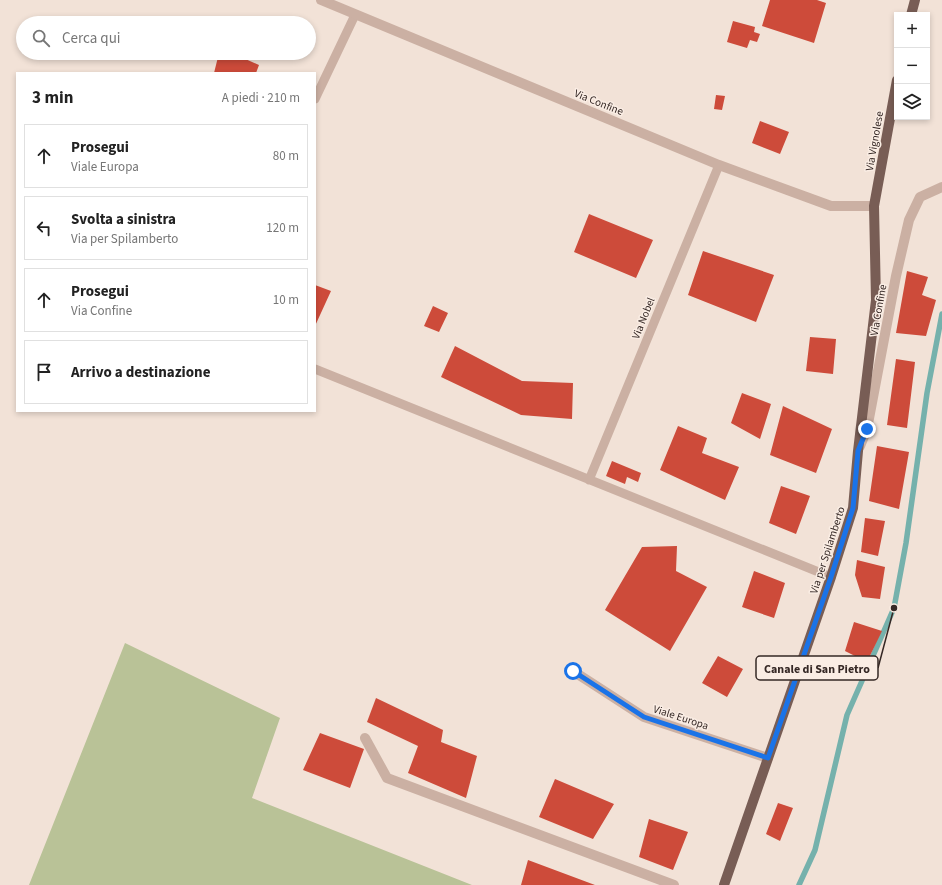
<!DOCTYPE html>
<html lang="it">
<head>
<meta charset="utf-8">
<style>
  :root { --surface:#fff; --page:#f6f6f6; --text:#222; --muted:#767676; --line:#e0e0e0 }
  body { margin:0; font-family:"Source Sans 3",sans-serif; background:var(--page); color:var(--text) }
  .controls { position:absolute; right:12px; top:12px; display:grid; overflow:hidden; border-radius:0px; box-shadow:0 2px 6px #0003 }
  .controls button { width:36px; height:36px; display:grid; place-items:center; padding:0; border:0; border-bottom:1px solid var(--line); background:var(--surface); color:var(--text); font:20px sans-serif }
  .stop { position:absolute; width:12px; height:12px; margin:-9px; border:3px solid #1a73e8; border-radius:50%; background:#fff }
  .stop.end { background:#1a73e8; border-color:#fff; box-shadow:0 1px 4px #0008 }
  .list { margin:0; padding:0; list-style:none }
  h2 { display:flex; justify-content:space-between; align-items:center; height:52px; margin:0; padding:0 16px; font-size:17px }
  h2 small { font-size:13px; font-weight:400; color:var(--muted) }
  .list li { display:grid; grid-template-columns:26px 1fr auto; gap:12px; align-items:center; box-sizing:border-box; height:64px; margin:0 8px 8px; padding:0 8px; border:1px solid var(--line); border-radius:0px }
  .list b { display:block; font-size:15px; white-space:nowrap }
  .list p { margin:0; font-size:13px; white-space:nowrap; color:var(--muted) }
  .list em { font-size:13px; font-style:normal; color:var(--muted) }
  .icon { flex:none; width:22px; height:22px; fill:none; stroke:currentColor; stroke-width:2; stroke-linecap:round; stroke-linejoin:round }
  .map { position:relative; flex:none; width:942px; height:885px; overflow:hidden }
  .search { position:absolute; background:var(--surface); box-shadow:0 2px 6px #0003; left:16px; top:16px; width:300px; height:44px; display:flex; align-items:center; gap:10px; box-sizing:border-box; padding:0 14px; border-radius:22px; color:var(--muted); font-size:15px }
  .panel { position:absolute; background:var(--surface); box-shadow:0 2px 6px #0003; left:16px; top:72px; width:300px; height:340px; border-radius:0px }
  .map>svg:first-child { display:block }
  .green { fill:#b9c297 }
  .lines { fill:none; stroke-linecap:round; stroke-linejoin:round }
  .stream { stroke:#75b1ac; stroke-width:5.5 }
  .building { fill:#cd4b3a }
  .service { stroke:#cbb0a3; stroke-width:9 }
  .minor { stroke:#cbb0a3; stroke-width:10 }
  .primary { stroke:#785d55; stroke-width:10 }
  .route { stroke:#1a73e8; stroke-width:5 }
  .labels { text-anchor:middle; stroke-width:3; stroke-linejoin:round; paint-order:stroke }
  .street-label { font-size:11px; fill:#352825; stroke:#faede4 }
  .leader { fill:none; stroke:#352825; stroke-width:1.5 }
  .callout-dot { fill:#352825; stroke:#faede4; stroke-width:1.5 }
  .callout { fill:#faede4; stroke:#352825; stroke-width:1.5 }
  .callout-label { font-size:12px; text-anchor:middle; font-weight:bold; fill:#352825 }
</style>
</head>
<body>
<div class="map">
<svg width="942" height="885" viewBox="0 0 942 885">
  <rect width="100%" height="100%" fill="#f2e2d7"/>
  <path class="green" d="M125 643 280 718 252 798 472 885H29Z"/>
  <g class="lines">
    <path class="stream" d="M799 885 815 850 847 715 894 608 906 543 927 393 942 314"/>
  </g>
  <path class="building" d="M770 0H817L826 3 814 43 762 26Z
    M733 21 755 27 754 32 760 34 757 42 750 40 747 48 727 42Z
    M219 53H232L259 65 256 73H214Z
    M716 95 725 96 722 110 714 109Z
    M760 121 789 132 780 154 752 143Z
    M589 214 653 240 636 278 574 252Z
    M703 251 774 275 756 322 688 295Z
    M907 271 928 277 922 295 936 300 926 336 896 333Z
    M315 285 331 291 315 326Z
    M433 306 448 313 439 332 424 326Z
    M810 337 836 339 833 374 806 371Z
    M455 346 522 381 573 383 572 419 521 415 441 377Z
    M896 359 915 362 907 428 887 425Z
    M742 393 771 404 760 439 731 423Z
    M783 406 832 429 816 473 770 455Z
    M678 426 707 438 702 453 739 467 725 500 660 470Z
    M877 446 909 452 899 509 869 501Z
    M612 461 641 473 638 482 627 477 625 484 606 476Z
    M781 486 810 496 796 534 769 523Z
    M865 518 885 521 878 556 861 552Z
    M677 546 676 571 707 587 670 651 605 610 642 547Z
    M857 560 885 567 880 599 862 597 855 575Z
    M754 571 785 583 774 618 742 607Z
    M854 622 882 631 867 662 845 651Z
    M718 656 743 669 727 697 702 683Z
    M376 698 443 730 441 742 477 756 466 798 408 773 418 746 367 722Z
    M320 733 364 749 350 788 303 770Z
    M555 779 614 804 593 839 539 817Z
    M778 803 793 808 780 841 766 834Z
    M649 819 688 832 673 870 639 857Z
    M528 860 595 885H521Z"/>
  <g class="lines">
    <path class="service" d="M315 99 355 15
      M315 369 831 577
      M589 480 719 165"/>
    <path class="minor" d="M321 0 719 165 831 206H874
      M860 446 867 429 896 276 909 220 920 197 942 187
      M573 671 644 717 768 758
      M365 738 387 778 674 885"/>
    <path class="primary" d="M911 15 915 0
      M724 885 831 577 853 508 858 451 876 300 874 206 897 80"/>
  </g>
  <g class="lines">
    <path class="route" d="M573 671 644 717 768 758 831 577 853 508 858 451 867 429"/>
  </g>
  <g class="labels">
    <g class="street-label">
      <text transform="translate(599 102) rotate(22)" y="4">Via Confine</text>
      <text transform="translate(874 141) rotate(-80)" y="4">Via Vignolese</text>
      <text transform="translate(878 310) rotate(-80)" y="4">Via Confine</text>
      <text transform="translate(643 318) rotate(-68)" y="4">Via Nobel</text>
      <text transform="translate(827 550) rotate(-72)" y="4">Via per Spilamberto</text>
      <text transform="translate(681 717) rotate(18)" y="4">Viale Europa</text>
    </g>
  </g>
  <path class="leader" d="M894 608L878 668"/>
  <circle class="callout-dot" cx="894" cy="608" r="4"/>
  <rect class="callout" x="756" y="656" width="122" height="24" rx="4"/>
  <g class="callout-label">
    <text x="817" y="673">Canale di San Pietro</text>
  </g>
</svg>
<div class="controls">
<button>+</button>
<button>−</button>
<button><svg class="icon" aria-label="layers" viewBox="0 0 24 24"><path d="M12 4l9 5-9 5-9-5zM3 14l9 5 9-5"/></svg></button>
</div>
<div class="stop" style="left:573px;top:671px"></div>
<div class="stop end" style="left:867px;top:429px"></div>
<div class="search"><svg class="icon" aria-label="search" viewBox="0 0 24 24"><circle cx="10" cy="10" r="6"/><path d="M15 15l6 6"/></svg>Cerca qui</div>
<section class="panel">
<h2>3 min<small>A piedi · 210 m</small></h2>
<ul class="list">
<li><svg class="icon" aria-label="ahead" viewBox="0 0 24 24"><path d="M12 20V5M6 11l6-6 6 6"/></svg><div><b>Prosegui</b><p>Viale Europa</p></div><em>80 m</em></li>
<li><svg class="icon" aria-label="left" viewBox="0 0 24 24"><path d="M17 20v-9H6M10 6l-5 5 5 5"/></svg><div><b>Svolta a sinistra</b><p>Via per Spilamberto</p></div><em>120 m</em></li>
<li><svg class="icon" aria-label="ahead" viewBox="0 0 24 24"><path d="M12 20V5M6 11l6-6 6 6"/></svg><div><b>Prosegui</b><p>Via Confine</p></div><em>10 m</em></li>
<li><svg class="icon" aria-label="arrive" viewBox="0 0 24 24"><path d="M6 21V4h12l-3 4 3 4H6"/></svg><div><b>Arrivo a destinazione</b></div></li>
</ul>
</section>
</div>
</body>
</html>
